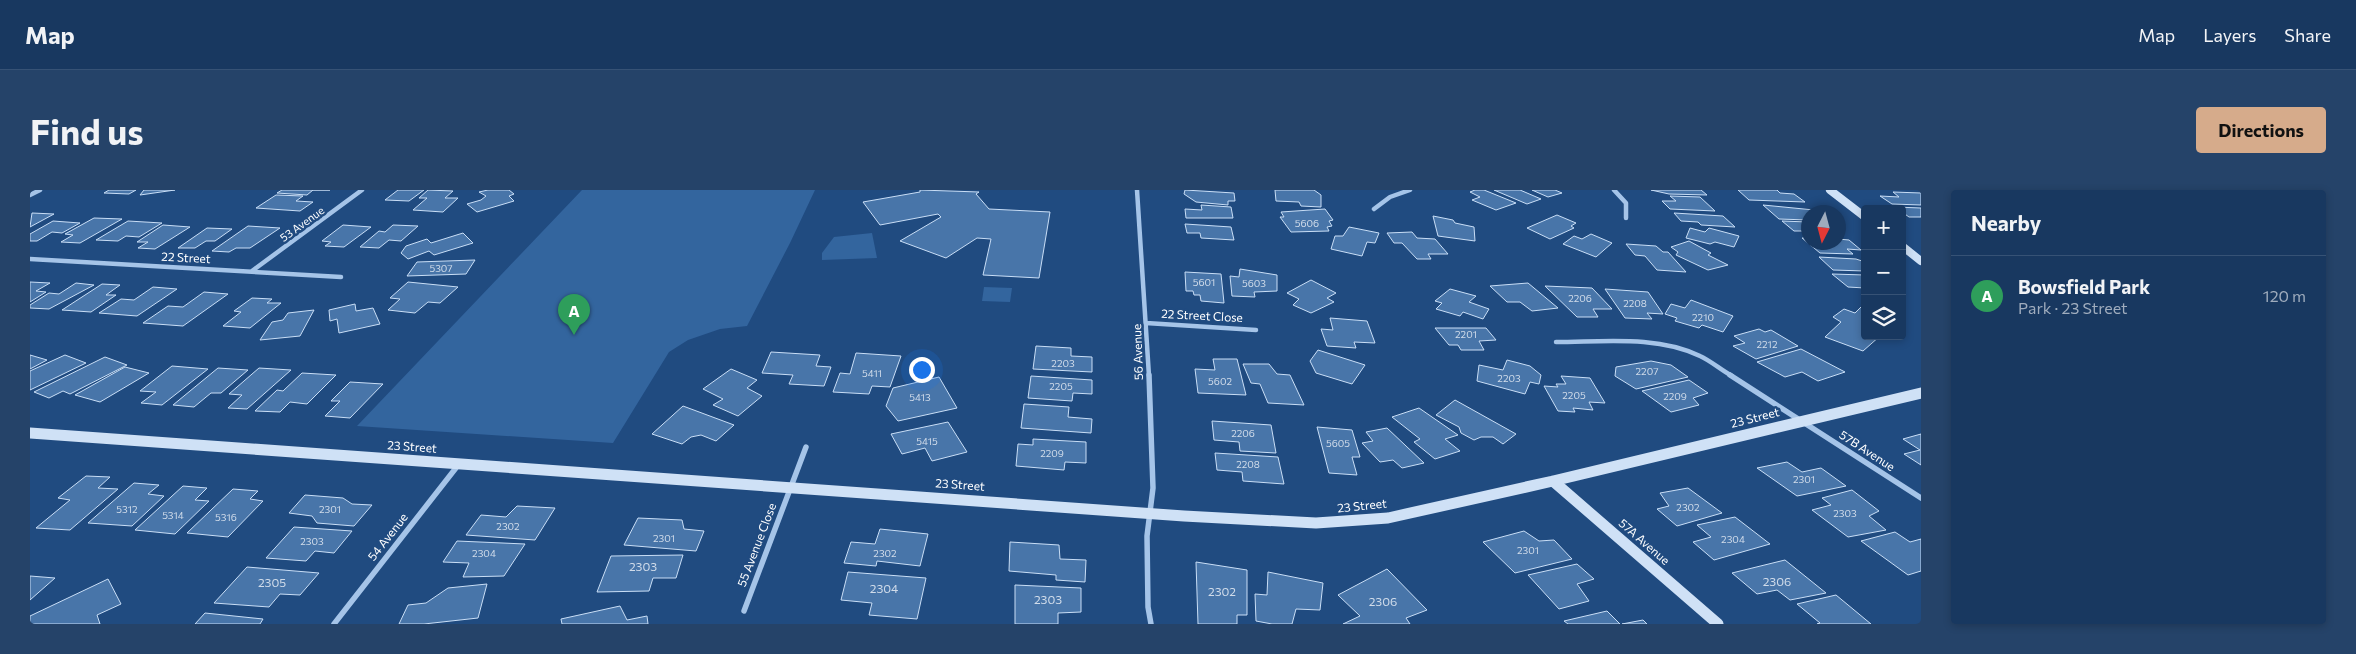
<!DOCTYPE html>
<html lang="en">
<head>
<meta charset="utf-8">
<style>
  :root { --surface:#183860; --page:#254369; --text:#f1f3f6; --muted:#9facbd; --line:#365275; --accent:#d6ab8b }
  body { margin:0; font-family:Commissioner,sans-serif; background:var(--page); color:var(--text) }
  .controls { position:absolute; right:15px; top:15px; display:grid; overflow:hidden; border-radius:5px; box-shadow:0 2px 8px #0003 }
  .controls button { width:45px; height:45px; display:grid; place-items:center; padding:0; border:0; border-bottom:1px solid var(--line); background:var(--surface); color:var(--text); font:25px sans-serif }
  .compass { position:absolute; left:1771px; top:15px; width:45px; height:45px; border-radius:50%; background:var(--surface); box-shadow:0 2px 8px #0003; rotate:186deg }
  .you { position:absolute; left:891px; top:179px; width:18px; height:18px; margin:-12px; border:4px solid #fff; border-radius:50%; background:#1a73e8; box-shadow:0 0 0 8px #1a73e833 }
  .badge { display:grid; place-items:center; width:32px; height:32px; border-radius:50%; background:var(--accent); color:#fff; font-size:16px; font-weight:700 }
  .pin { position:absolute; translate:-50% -41px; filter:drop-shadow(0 1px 2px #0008) }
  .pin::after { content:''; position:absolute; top:26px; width:18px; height:15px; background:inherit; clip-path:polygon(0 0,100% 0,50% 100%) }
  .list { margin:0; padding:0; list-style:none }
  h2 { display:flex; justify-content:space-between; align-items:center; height:65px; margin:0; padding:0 20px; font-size:21px }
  h2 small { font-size:16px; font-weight:400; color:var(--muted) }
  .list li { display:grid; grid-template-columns:32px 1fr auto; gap:15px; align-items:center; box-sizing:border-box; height:80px; padding:0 20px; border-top:1px solid var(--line) }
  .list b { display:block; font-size:19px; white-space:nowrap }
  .list p { margin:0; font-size:16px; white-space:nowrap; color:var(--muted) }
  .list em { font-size:16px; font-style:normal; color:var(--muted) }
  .icon { flex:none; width:28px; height:28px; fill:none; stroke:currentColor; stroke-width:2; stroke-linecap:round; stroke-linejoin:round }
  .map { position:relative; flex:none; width:1891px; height:434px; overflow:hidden; border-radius:5px }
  header { display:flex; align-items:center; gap:30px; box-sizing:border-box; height:70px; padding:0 25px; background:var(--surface); border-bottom:1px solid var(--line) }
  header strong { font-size:24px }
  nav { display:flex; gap:28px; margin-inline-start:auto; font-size:18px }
  .intro { display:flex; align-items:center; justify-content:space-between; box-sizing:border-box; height:120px; padding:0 30px }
  h1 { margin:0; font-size:35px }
  .button { padding:12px 22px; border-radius:5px; background:var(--accent); color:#111; font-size:18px; font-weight:700 }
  main { display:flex; gap:30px; padding:0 30px }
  aside { flex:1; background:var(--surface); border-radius:5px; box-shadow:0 2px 8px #0003 }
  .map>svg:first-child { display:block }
  .green { fill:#33659e }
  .building { fill:#4875a9; stroke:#c9def6 }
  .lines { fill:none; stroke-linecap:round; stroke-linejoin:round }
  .street-far1 { stroke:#a5c4e8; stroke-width:4.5 }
  .street { stroke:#a5c4e8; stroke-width:5.5 }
  .secondary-far1 { stroke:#cfe1f6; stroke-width:8 }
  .secondary { stroke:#cfe1f6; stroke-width:11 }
  .labels { text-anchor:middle; stroke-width:5; stroke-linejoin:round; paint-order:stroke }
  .number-label { font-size:10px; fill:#d1dcea }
  .far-street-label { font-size:11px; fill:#fff; stroke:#204b80 }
  .street-label { font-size:12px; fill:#fff; stroke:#204b80 }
  .near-number-label { font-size:12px; fill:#d1dcea }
</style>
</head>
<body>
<header>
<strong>Map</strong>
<nav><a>Map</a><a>Layers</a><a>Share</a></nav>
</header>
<div class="intro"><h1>Find us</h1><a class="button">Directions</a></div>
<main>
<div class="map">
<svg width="1891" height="434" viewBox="0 0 1891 434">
  <rect width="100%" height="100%" fill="#204b80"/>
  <path class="green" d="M552 0H785L760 53 717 136 690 139 658 150 639 162 583 253 327 236Z
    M842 43 847 68 792 70V63L804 47Z
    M954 97 982 98 980 112 952 111Z"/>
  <path class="building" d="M79 0H106L99 4 74 3Z
    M114 0H145L110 5Z
    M252 0H300H283L277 5 247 3Z
    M368 0H394L379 11 355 10Z
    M398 0 423 1 415 8H428L413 22 383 20 397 8H389Z
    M458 0H479L484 4 479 6 484 11 447 22 437 14 451 10 456 6 449 2Z
    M890 0 949 2 946 4 959 19 1020 22 1009 88 953 85 961 49 947 48 916 68 870 51 911 27 908 24 850 35 833 12 890 2Z
    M1155 0 1204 3 1205 11H1198V15L1166 12 1154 4Z
    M1245 0H1284L1291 5V17L1271 16 1269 12 1246 11Z
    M1445 0H1454L1486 13 1466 20 1442 10 1450 7 1440 2Z
    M1464 0H1490L1511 9 1497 14Z
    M1502 0H1525L1532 3 1518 7Z
    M1621 0H1671L1677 5 1639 4Z
    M1708 0H1747L1750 3 1764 4 1775 12 1719 10Z
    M1863 2 1891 3V15L1862 14 1850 6 1869 7Z
    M246 5 273 6 266 11 283 12 270 21 226 18Z
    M1640 6 1670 7 1685 21 1640 19 1632 11H1646Z
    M1171 15 1201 17 1203 28H1156L1155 19 1172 20Z
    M1733 15 1784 20 1787 22H1778V30L1749 29Z
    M1865 17 1891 18V27H1879L1872 22V19Z
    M1295 19 1303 30 1299 31 1302 36 1297 37 1299 41 1261 42 1250 27H1254L1251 22Z
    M2 23 24 24 0 37Z
    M1644 23 1693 26 1705 37 1671 35 1668 32 1651 31Z
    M1527 25 1546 33 1541 36 1544 38 1520 49 1497 38Z
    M1403 26 1423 30 1425 33 1444 37 1445 51 1408 46Z
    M64 28 92 29 50 53 31 52 43 45 35 44Z
    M23 31 50 33 32 43 22 42 7 51H0V44Z
    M98 31 132 33 109 47 96 46 88 51 66 50Z
    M1752 31 1778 32V41H1764Z
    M1155 34 1201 37 1204 50 1171 48 1170 43H1157Z
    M133 35 160 37 125 59 108 58 118 52H107Z
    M313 35 341 37 314 57 295 56 301 52 292 51Z
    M363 35 388 36 371 51 359 50 349 58 330 57 349 41 355 42Z
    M218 36 250 38 220 58H206L199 62 182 61Z
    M1319 37 1349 43 1345 53 1337 52 1332 66 1301 59 1305 46H1313Z
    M177 38 202 39 185 51H176L165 58H148Z
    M1660 38 1675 42 1679 38 1709 46 1704 57 1685 52 1680 54 1656 48Z
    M1382 42 1387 48 1405 49 1418 64H1398L1401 69H1387L1372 53H1364L1357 43Z
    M433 43 443 53 404 65 399 61 378 69 371 63 376 56 397 49 401 53Z
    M1561 44 1582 53 1566 67 1533 54 1544 46 1552 49Z
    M1772 48H1778V52H1808V49L1819 50 1831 60 1817 59 1823 64 1790 63Z
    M1659 51 1681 63 1678 65 1698 75 1678 80 1646 65 1648 62 1641 57Z
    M1596 54 1626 56 1633 62H1638L1656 82 1627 80 1615 66 1605 65Z
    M1789 67 1826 69 1835 72V81L1803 80Z
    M445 70 436 84 377 86 387 72Z
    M1210 79 1247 85V101L1224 102 1225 107 1202 106 1200 86 1209 87Z
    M1155 82 1191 84 1194 113 1171 111 1170 105H1164L1163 101H1156Z
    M1802 84 1835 85V98L1818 97Z
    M1281 90 1306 103 1297 108 1304 112 1281 123 1263 115 1269 109 1257 103Z
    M0 92 20 93 6 101 16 102 0 112Z
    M378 92 428 97 410 113 398 112 385 123 358 120 370 109 360 108Z
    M46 93 64 95 19 119 0 118V115L19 103 29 104Z
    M1498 93 1528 118 1502 121 1490 112H1477L1460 96Z
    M72 94 90 95 76 105H86L61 122 32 120Z
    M1515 96 1562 98 1582 119H1563L1568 127H1547Z
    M123 97 147 99 107 126 69 123 91 109 104 110Z
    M1420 99 1446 106 1439 112 1459 119 1453 129 1433 122 1430 126 1406 119 1412 113 1405 111Z
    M1575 99 1618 102 1633 124 1617 123 1622 129 1595 128Z
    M174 102 198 104 153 136 113 133 138 116 153 117Z
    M222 108 242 109 237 113H251L220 138 193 136 211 122 204 121Z
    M1661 110 1703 126 1693 142 1672 135 1669 138 1645 131 1647 128 1635 124 1641 114 1655 118Z
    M1835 113V146H1850L1833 161 1795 147 1811 132 1803 127 1814 119 1825 123Z
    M325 114 326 121 343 118 350 134 309 143 307 129 300 131 299 120Z
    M284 120 270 146 230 150 242 132 253 130 258 123Z
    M1300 128 1337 131 1345 153 1324 152 1326 158 1297 156 1291 139 1303 140Z
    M1405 138H1456L1466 150 1449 151 1454 160H1431L1428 155H1419Z
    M1729 139 1735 142 1741 140 1768 156 1726 169 1703 156 1715 153 1704 146Z
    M1006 156 1041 158V166L1062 167V182L1003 179Z
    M1771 159 1815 182 1788 191 1772 182 1755 187 1727 172Z
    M1288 160 1335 175 1322 194 1286 183 1280 171Z
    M741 162 790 165 786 176 801 177 794 196 759 194 763 185 732 183Z
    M826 163 871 166 860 197 842 196 839 204 803 202 810 183 820 184Z
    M0 165 17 170 0 179Z
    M35 165 56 173 0 200V181Z
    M75 167 97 175 40 204 33 201 19 208 4 202Z
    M1183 169H1207L1216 205 1168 203 1165 179 1185 180Z
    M1477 170 1500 176 1511 185 1509 194 1500 192 1495 204 1447 191 1449 175 1473 180Z
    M1621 171 1641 175 1658 187 1606 199 1585 186 1586 177Z
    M1213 174H1239L1247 184 1260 185 1274 215 1238 213 1230 194 1221 193Z
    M142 176 178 179 132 215 111 213 126 202 110 201Z
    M95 177 119 183 70 212 45 205Z
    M188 178 218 180 191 203H181L164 217 143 215Z
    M229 178 261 180 217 219 198 218 212 205 199 204Z
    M701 179 727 190 717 198 732 206 708 226 683 215 693 209 673 199Z
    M272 183 306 185 277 214 260 212 250 222 225 221 247 200 253 201Z
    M1001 186 1062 190V204L1043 203 1042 211 998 208Z
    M1531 186 1560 188 1575 213 1559 212 1563 220 1543 218 1545 222 1528 221 1514 196 1528 197 1526 194H1536Z
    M909 187 927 218 868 231 856 216 863 198Z
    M1659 190 1678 203 1663 208 1669 215 1641 222 1612 201Z
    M320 192 353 194 320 228 295 226 310 211H301Z
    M1425 210 1486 244 1473 254 1463 247H1451L1444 250 1431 243 1429 237 1406 225Z
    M994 214 1039 217 1038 227 1062 229 1061 243 991 238Z
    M653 216 704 235 686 251 671 245 661 247 652 254 622 244Z
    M1389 218 1428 245 1415 249 1430 261 1405 269 1384 252 1390 249 1362 227Z
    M1182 231 1241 235 1246 263 1210 261 1209 252 1184 250Z
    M918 232 937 262 902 271 895 258 872 264 861 244Z
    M1287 237 1322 240 1330 267H1322L1327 285 1299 283Z
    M1357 238 1394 273 1372 278 1363 270 1350 272 1332 253 1343 251 1336 242Z
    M1891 244V275L1874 264 1890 260 1873 249Z
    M1003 249 1056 252V273L1035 272 1034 280 986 276 988 254 1003 255Z
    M1185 263 1248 267 1254 294 1213 291 1212 282 1187 280Z
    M1757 272 1772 282 1791 278 1816 296 1767 306 1727 278Z
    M56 286 80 287 68 298 88 299 40 340 6 338 40 310 28 308Z
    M104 293 129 295 118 304 134 306 102 336 58 333Z
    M153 296 177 298 165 310 179 311 145 344 105 340Z
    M1658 298 1692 323 1647 336 1627 319 1639 316 1630 303Z
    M203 299 228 301 220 309 233 311 198 347 157 343Z
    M1822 300 1849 321 1839 326 1856 340 1818 347 1782 320 1801 315 1792 308Z
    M275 305 313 308 322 314 342 315 324 336 287 333 282 326 259 323Z
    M487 316 525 318 505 350 436 345 451 325 476 327Z
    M1705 327 1740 354 1684 370 1663 352 1681 347 1667 335Z
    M608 328 652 330 654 339 674 341 666 361 594 355Z
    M264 337 322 341 304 363 285 361 276 371 236 368Z
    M850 339 898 344 890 376 847 371 846 376 814 373 821 352 845 354Z
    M1494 341 1509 351 1524 350 1542 369 1485 383 1453 352Z
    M1865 342 1880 352 1891 349V381L1878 385 1831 351Z
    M427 351 495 354 474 386 433 387 439 373 413 372Z
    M980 352 1029 355 1030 369 1056 370 1055 392 1026 390V385L979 381Z
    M653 365 646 388H623L619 401 567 402 581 366Z
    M1755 370 1796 403 1760 410 1747 400 1727 404 1702 383Z
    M1166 372 1217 380V425H1207V434H1168Z
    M1547 374 1564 389 1547 394 1559 411 1529 419 1498 385Z
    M217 377 289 383 270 405 250 404 239 417 184 413Z
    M1357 379 1397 420 1376 428 1380 434H1313L1330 426 1308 405Z
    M818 382 896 388 887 429 839 425 842 413 811 410Z
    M1238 382 1293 393 1290 420 1266 419 1262 434H1242L1226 431 1225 404 1237 405Z
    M0 386 25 388 0 410Z
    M78 389 91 414 67 425 70 434H0V426Z
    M457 394 448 428 394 434H369L378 415 396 413 418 398Z
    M985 395 1051 398V422L1028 423V434H985Z
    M1806 405 1841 434H1787L1790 433 1767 414Z
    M590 416 597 430 617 426 618 434H532L531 429Z
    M1577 421 1590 434H1538L1534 431Z
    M175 423 233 429 230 434H165Z
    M1613 430 1617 434H1592Z"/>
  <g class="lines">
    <path class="street-far1" d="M1107 0 1119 186
      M1584 0 1596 13V28
      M0 5 10 0
      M1344 19 1360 7 1380 0
      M0 69 311 87
      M222 81 332 0
      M1116 133 1226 140
      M1526 152C1572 152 1627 145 1670 166 1681 171 1691 180 1702 186"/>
    <path class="street" d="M1119 185 1123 298 1117 346 1118 417 1121 434
      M1700 185 1891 308
      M714 421 776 257
      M304 434 429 274"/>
    <path class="secondary-far1" d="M1800 0 1835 27
      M1872 56 1891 71"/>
    <path class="secondary" d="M0 243 1154 326 1286 333 1358 328 1523 291 1891 203
      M1523 291 1688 434"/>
  </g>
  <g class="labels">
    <g class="number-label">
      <text x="1277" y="37">5606</text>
      <text x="411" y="82">5307</text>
      <text x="1174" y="96">5601</text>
      <text x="1224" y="97">5603</text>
      <text x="1550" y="112">2206</text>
      <text x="1605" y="117">2208</text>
      <text x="1673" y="131">2210</text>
      <text x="1436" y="148">2201</text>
      <text x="1737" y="158">2212</text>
      <text x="1033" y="177">2203</text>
      <text x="1617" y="185">2207</text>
      <text x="842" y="187">5411</text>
      <text x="1479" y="192">2203</text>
      <text x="1190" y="195">5602</text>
      <text x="1031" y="200">2205</text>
      <text x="1544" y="209">2205</text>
      <text x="1645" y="210">2209</text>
      <text x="890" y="211">5413</text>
      <text x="1213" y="247">2206</text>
      <text x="897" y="255">5415</text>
      <text x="1308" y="257">5605</text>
      <text x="1022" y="267">2209</text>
      <text x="1218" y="278">2208</text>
      <text x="1774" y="293">2301</text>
      <text x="1658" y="321">2302</text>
      <text x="97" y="323">5312</text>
      <text x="300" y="323">2301</text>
      <text x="1815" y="327">2303</text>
      <text x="143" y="329">5314</text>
      <text x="196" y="331">5316</text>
      <text x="478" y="340">2302</text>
      <text x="634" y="352">2301</text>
      <text x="1703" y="353">2304</text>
      <text x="282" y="355">2303</text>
      <text x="1498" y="364">2301</text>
      <text x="454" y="367">2304</text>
      <text x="855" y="367">2302</text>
    </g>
    <g class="far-street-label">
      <text transform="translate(272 34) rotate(-36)" y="4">53 Avenue</text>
    </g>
    <g class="street-label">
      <text transform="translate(156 68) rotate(3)" y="4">22 Street</text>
      <text transform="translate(1172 126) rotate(3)" y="4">22 Street Close</text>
      <text transform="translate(1108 162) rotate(-92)" y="4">56 Avenue</text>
      <text transform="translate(1725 228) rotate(-14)" y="4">23 Street</text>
      <text transform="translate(382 257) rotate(4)" y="4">23 Street</text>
      <text transform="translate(1837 261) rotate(33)" y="4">57B Avenue</text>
      <text transform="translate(930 295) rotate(4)" y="4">23 Street</text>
      <text transform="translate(1332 316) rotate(-6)" y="4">23 Street</text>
      <text transform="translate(358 347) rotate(-52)" y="4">54 Avenue</text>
      <text transform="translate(1614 352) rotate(41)" y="4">57A Avenue</text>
      <text transform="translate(727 355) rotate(-69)" y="4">55 Avenue Close</text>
    </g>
    <g class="near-number-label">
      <text x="613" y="381">2303</text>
      <text x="1747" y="396">2306</text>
      <text x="242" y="397">2305</text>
      <text x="854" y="403">2304</text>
      <text x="1192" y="406">2302</text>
      <text x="1018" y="414">2303</text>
      <text x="1353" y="416">2306</text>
    </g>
  </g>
</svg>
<div class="controls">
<button>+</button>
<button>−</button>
<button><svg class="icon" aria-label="layers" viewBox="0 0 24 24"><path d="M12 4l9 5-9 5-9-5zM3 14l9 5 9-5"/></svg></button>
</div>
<svg class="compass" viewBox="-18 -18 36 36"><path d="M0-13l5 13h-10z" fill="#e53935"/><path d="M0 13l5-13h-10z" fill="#9facbd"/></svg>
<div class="you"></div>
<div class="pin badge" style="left:544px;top:145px;background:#2e9e5b">A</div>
</div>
<aside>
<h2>Nearby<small></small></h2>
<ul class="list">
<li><span class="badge" style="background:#2e9e5b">A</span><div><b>Bowsfield Park</b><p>Park · 23 Street</p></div><em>120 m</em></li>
</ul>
</aside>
</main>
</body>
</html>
